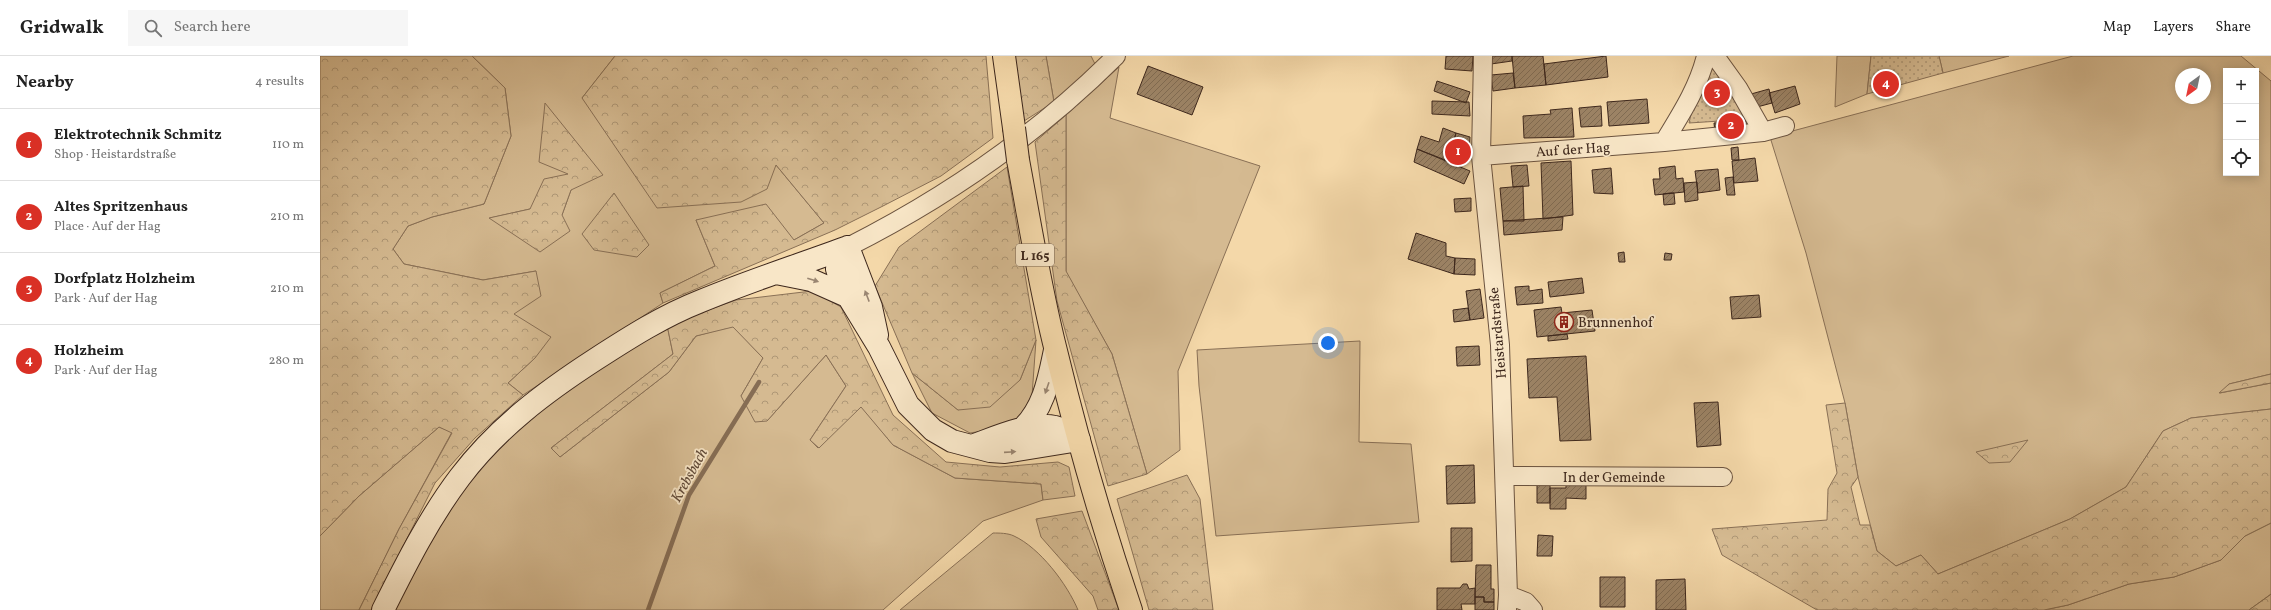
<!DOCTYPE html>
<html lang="en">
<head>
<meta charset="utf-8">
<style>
  :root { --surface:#fff; --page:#f6f6f6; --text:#222; --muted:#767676; --line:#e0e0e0; --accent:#d93025 }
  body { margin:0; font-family:Vollkorn,serif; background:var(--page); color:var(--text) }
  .controls { position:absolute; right:12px; top:12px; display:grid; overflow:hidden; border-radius:0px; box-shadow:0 2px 10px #0003 }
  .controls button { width:36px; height:36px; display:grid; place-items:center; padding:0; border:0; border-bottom:1px solid var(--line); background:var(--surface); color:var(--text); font:20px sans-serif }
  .compass { position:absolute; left:1855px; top:12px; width:36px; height:36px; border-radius:50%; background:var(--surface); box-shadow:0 2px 10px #0003; rotate:213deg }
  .you { position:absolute; left:1008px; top:287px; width:14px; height:14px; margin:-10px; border:3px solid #fff; border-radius:50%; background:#1a73e8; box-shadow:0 0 0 6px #1a73e833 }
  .badge { display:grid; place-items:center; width:26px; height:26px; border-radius:50%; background:var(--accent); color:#fff; font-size:13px; font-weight:700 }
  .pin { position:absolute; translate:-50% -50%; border:2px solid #fff; box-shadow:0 1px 4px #0006 }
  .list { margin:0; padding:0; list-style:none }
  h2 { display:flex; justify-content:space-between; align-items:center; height:52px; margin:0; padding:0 16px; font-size:17px }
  h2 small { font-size:13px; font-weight:400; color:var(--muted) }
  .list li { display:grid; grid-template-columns:26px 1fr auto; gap:12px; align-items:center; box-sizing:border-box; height:72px; padding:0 16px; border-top:1px solid var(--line) }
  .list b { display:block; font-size:15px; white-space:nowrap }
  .list p { margin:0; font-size:13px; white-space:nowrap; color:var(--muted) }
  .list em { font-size:13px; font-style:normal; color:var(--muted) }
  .icon { flex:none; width:22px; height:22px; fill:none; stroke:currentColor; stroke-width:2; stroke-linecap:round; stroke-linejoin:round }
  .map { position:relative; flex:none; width:1951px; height:554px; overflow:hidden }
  header { display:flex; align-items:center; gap:24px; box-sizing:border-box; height:56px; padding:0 20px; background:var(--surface); border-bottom:1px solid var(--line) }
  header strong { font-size:19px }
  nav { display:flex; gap:22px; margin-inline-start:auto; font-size:14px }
  .search { width:280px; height:36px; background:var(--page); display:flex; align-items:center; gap:10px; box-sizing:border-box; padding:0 14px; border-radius:0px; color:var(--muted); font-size:15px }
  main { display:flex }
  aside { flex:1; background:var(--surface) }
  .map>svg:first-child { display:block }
  .grass { fill:#d5ba91; stroke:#897056; fill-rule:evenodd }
  .forest { fill:url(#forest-crowns); stroke:#897056 }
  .park { fill:url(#park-dots); stroke:#897056 }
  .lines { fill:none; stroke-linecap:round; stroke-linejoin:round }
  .stream { stroke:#866d54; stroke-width:4.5 }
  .building { fill:url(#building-hatch); stroke:#3d271c }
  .street-casing { stroke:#6b533f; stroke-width:20 }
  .secondary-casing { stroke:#3d271c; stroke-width:24 }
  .primary-casing { stroke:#3d271c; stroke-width:24 }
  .street { stroke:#f8e6c7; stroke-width:18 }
  .secondary { stroke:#f8e6c7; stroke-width:22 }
  .primary { stroke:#f4d8a9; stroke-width:22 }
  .primary-bridge-casing { stroke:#3d271c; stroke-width:24; stroke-linecap:butt }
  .primary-bridge { stroke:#f4d8a9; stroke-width:22 }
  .oneway { fill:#9a8672 }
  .labels { text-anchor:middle; stroke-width:3.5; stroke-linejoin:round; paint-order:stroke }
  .shield { fill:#f8e6c7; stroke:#75604f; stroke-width:1 }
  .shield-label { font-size:13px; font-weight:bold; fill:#3d271c }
  .street-label { font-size:14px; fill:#3d271c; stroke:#f8e6c7 }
  .poi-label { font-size:14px; fill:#3d271c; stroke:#f8e6c7; text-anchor:start }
  .water-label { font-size:15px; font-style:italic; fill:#614a38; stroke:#f8e6c7 }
</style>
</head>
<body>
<header>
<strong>Gridwalk</strong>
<div class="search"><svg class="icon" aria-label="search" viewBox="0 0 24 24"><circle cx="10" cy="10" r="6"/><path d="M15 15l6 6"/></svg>Search here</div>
<nav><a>Map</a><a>Layers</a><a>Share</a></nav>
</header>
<main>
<aside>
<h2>Nearby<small>4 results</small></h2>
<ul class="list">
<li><span class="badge">1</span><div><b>Elektrotechnik Schmitz</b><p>Shop · Heistardstraße</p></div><em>110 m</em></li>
<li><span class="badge">2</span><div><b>Altes Spritzenhaus</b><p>Place · Auf der Hag</p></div><em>210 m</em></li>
<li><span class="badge">3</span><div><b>Dorfplatz Holzheim</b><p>Park · Auf der Hag</p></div><em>210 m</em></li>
<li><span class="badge">4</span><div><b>Holzheim</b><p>Park · Auf der Hag</p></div><em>280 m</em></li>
</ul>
</aside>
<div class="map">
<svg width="1951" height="554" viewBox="0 0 1951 554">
  <defs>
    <pattern id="forest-crowns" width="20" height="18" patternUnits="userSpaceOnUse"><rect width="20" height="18" fill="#d5ba91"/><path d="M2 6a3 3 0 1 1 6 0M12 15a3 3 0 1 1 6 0" fill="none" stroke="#ae9776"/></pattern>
    <pattern id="park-dots" width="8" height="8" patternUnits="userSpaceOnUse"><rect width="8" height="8" fill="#d5ba91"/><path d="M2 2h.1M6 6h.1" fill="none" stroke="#ae9776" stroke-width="1.8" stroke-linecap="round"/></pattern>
    <pattern id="building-hatch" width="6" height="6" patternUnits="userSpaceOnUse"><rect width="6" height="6" fill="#9c8365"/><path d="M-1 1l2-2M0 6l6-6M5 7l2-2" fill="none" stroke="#806b52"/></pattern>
  </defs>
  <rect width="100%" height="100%" fill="#f4d8a9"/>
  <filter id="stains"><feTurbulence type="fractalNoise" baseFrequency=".005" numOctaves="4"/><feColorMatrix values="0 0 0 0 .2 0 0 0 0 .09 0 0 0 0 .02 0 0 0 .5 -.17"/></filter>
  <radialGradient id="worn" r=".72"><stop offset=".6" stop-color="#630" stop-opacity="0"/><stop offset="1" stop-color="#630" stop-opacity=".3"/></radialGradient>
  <path class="grass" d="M152 0H295L262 42 456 109 504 167 474 184 376 164 395 210 340 237 343 247 203 339 188 327 215 302 194 258 216 215 163 224 84 208 73 193 88 170 112 161 164 148 191 80 185 32ZM248 118 251 134 242 159 170 162 210 153Z
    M726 0H771L775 8 734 46Z
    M1517 0H1551L1547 38 1515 51Z
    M1619 0H1689L1623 17Z
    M1753 0H1921L1951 25V318L1909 328 1900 337 1951 327V353L1871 362 1843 375 1806 431 1750 463 1618 518 1601 499 1576 510 1557 495 1538 421 1525 347 1486 197 1450 81ZM1906 15H1936V117H1906ZM1861 18H1885V42H1861Z
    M799 11 790 62 940 110 858 315 860 394 827 418 792 298 746 216V59Z
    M347 269 353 298 231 392 240 401 349 316 376 280 413 270 443 302 421 340 447 365 506 299 526 330 490 384 498 392 541 350 573 389 635 422 721 428 723 444 663 465 563 554H71L143 424 203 361Z
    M716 284 712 340 694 370 650 377 612 357 592 317 638 354 700 324Z
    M1040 285 1039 386 1091 388 1099 466 896 480 879 330 877 294Z
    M119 371 132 376 79 473 39 554H0V480L39 440Z
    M1951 467V538L1929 554H1724L1748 549 1809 528 1854 521 1901 504 1925 480Z
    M673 477C679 477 688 477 694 480 720 492 747 528 758 554H580Z"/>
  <path class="forest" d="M0 0H152L185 32 191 80 164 148 112 161 88 170 73 193 84 208 163 224 216 215 221 240 194 258 231 281 215 302 188 327 203 339 155 382 115 427 51 554H39L79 473 132 377 119 371 39 440 0 480Z
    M295 0H666L673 82 621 120 563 150 515 174 343 247 340 237 395 210 376 164 446 148 474 184 504 167 456 109 447 133 421 146 337 152 262 42Z
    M695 0H726L734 46 704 65Z
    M225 47 283 119 251 134 242 159 250 175 220 196 169 162 210 153 224 123 248 118 219 106Z
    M746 59V215L792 298 827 418 788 430 737 245 715 86Z
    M687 111 716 284 700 324 670 351 638 354 592 317 555 230 579 191Z
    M294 137 329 189 317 201 274 194 262 178Z
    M492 235 521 251 573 359 626 406 680 411 738 406 749 411 755 440 723 444 721 428 635 422 573 389 541 351 499 392 490 384 526 330 506 299 447 365 435 366 421 340 443 302 413 271 376 280 349 316 240 401 231 392 353 298 347 269 416 244Z
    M1951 318V327L1899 337 1909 328Z
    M1525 347 1538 421 1531 431 1540 469H1550L1557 495 1576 510 1601 499 1618 518 1750 463 1806 431 1843 375 1871 362 1951 353V467L1925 480 1901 504 1854 521 1809 528 1748 549 1724 554H1497L1402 499 1392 473 1507 464 1508 433 1517 417 1506 349Z
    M1708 384 1690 406 1669 407 1656 396Z
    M867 419 880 443 893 554H829L797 443Z
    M762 455 799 554H778L773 540 721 481 716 463Z
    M1951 538V554H1929L1950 539Z"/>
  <path class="park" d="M1551 0H1619L1623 17 1547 38Z
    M1396 11 1431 63 1369 67 1375 41 1386 16Z"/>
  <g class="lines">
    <path class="stream" d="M328 554 369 439 439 326"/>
  </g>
  <path class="building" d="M1126 0H1153L1152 15 1125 13Z
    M1172 0H1192V5L1171 8Z
    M1192 0H1223L1226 29 1195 32Z
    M1286 0 1288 21 1226 29 1224 8Z
    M828 10 883 31 872 59 817 38Z
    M1193 17 1195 32 1173 35 1171 19Z
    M1117 25 1150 36 1146 47 1114 35Z
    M1475 30 1480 48 1455 57 1449 37Z
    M1449 33 1452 47 1437 51 1431 38Z
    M1327 43 1329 67 1289 70 1287 46Z
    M1112 45 1149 46 1150 60 1112 58Z
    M1281 50 1282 70 1261 71 1259 52Z
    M1252 52 1254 81 1204 82 1203 60 1231 58 1230 54Z
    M1428 65V74L1395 76 1394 67Z
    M1123 72 1136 77 1128 105 1097 93 1101 80 1119 86Z
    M1136 77 1150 81 1149 100 1131 95Z
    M1418 91 1419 104H1412L1411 92Z
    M1097 93 1150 115 1144 128 1094 106Z
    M1435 102 1438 125 1414 127 1412 105Z
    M1251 105 1253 159 1223 163 1221 107Z
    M1207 109 1209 130 1193 131 1191 110Z
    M1355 110 1356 123 1363 122 1364 136 1335 139 1333 123H1340L1339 112Z
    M1291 112 1293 138 1274 137 1272 114Z
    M1398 113 1400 134 1378 137 1375 115Z
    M1413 121 1415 139H1407L1405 122Z
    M1377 126 1378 144 1365 146 1364 127Z
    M1203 130 1204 165H1183L1180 132Z
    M1350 137H1354L1355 148 1344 149 1343 138Z
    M1151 142V155L1135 156 1134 143Z
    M1243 161 1242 174 1184 179 1183 165Z
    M1096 177 1126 187V200L1135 202 1134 218 1088 203Z
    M1304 196 1305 206H1299L1298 197Z
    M1345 197 1352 198 1351 204H1344Z
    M1135 202 1155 203V219L1134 218Z
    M1262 222 1264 237 1230 241 1228 226Z
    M1209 230V235L1222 233 1223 247 1197 249 1195 231Z
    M1160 233 1164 262 1150 264 1146 235Z
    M1439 239 1441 261 1412 263 1410 241Z
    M1241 251 1242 257 1272 254 1275 275 1217 281 1214 254Z
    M1148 252 1150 264 1134 266 1133 254Z
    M1247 278 1248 283 1228 285V280Z
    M1159 290 1160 309 1137 310 1136 291Z
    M1266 300 1271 384 1240 385 1237 341 1209 342 1207 303Z
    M1398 346 1401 389 1377 391 1374 347Z
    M1154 409 1155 447 1127 448 1126 410Z
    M1217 429H1230V447H1217Z
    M1246 429H1266V443L1246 442V453H1230V432H1246Z
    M1131 472H1152V505L1131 506Z
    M1218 479 1233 480 1232 500H1217Z
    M1156 509H1171V533H1174V546H1164V541H1155Z
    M1280 521H1305V551H1280Z
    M1365 523 1366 554H1336V524Z
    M1143 528H1147L1149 533 1155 532V548H1141L1142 554H1117V532H1140Z
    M1155 541H1164V546H1174V554H1155Z"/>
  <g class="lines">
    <g class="street-casing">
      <path id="street" d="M1163 0 1161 100 1180 289 1188 539 1187 554
        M1395 0 1418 32 1443 76
        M1344 86 1443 76 1465 70
        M1161 100 1344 86C1361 58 1378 32 1386 0
        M528 191C627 141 718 78 796 0
        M1185 420 1403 421
        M1188 539 1206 546 1213 554"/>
    </g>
    <g class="secondary-casing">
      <path id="secondary" d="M528 191 522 199 517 213 523 232 559 291 588 349 613 374 632 385 670 395 685 396 759 384
        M528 191 551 251 557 279
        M456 217 491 224 527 240
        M701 374C724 353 729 323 735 294
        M652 390C674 382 712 365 735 371 744 373 752 379 759 384
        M63 554C86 508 109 462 140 421 177 372 225 336 276 303 310 281 343 260 381 245 429 225 479 209 528 191"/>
    </g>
    <g class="primary-casing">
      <path id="primary" d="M684 0 694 72
        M698 104C710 168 720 232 736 295 757 382 782 469 811 554"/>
    </g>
    <use href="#street" class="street"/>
    <use href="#secondary" class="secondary"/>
    <use href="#primary" class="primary"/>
    <g class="primary-bridge-casing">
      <path id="primary-bridge" d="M694 72 698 104"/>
    </g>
    <use href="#primary-bridge" class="primary-bridge"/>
  </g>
  <defs><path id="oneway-solid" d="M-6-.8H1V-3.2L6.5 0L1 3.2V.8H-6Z"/></defs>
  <g class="oneway">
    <use href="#oneway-solid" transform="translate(493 224) rotate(18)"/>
    <use href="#oneway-solid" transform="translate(547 240) rotate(-111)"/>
    <use href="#oneway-solid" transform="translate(727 332) rotate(109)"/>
    <use href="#oneway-solid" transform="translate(690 396) rotate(-4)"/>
  </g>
  <defs>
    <g id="building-ring" transform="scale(1)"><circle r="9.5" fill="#f8e6c7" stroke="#8f2418" stroke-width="1.5"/><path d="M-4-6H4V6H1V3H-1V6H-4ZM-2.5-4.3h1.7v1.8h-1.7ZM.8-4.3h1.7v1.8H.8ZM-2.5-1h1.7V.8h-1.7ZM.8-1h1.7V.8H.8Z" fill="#8f2418"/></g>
  </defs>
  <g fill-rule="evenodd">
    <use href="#building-ring" x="1244" y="266"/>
  </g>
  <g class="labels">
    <rect class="shield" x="696" y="188" width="38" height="22" rx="3"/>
    <g class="shield-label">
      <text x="715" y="204">L 165</text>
    </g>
    <g class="street-label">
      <text transform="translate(1253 93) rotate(-4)" y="5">Auf der Hag</text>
      <text transform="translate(1177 277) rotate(-95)" y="5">Heistardstraße</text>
      <text x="1294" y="426">In der Gemeinde</text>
    </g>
    <g class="poi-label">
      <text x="1258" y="271">Brunnenhof</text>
    </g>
    <g class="water-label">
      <text transform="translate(369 419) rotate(-61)" y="5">Krebsbach</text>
    </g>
  </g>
  <rect width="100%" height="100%" filter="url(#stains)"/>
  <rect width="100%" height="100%" fill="url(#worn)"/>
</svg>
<div class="controls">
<button>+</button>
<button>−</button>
<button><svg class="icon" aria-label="locate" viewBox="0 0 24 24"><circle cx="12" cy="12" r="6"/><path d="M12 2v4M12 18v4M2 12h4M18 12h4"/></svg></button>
</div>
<svg class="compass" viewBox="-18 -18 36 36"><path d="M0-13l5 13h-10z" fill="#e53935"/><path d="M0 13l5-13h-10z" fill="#767676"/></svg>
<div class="you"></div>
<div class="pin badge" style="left:1138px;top:96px">1</div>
<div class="pin badge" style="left:1411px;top:70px">2</div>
<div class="pin badge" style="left:1397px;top:37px">3</div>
<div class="pin badge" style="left:1566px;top:28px">4</div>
</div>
</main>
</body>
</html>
